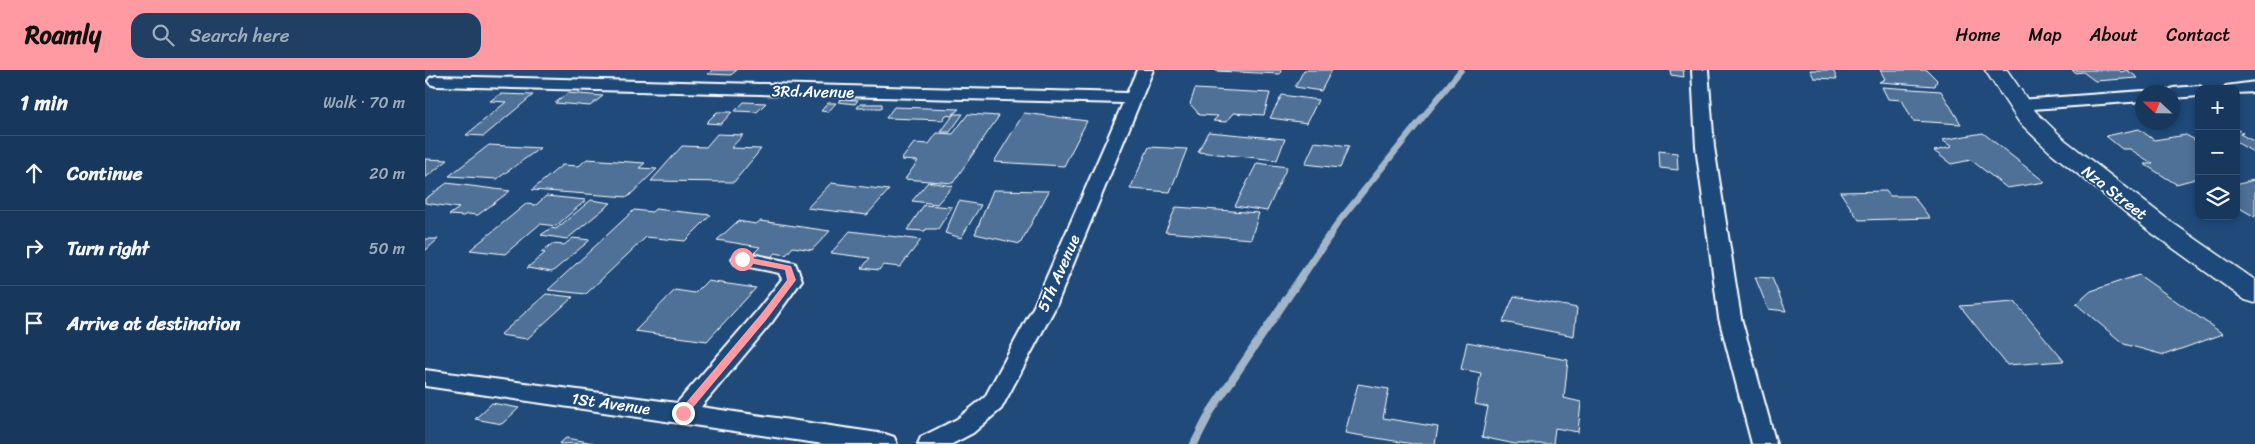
<!DOCTYPE html>
<html lang="en">
<head>
<meta charset="utf-8">
<style>
  :root { --surface:#17385c; --page:#203f62; --text:#f1f3f6; --muted:#9eacbb; --line:#365272; --accent:#ff9aa2 }
  body { margin:0; font-family:Sriracha,sans-serif; background:var(--page); color:var(--text) }
  .controls { position:absolute; right:15px; top:15px; display:grid; overflow:hidden; border-radius:10px; box-shadow:0 2px 8px #0003 }
  .controls button { width:45px; height:45px; display:grid; place-items:center; padding:0; border:0; border-bottom:1px solid var(--line); background:var(--surface); color:var(--text); font:25px sans-serif }
  .compass { position:absolute; left:1710px; top:15px; width:45px; height:45px; border-radius:50%; background:var(--surface); box-shadow:0 2px 8px #0003; rotate:292deg }
  .stop { position:absolute; width:15px; height:15px; margin:-11px; border:4px solid #ff9aa2; border-radius:50%; background:#fff }
  .stop.end { background:#ff9aa2; border-color:#fff; box-shadow:0 1px 5px #0008 }
  .list { margin:0; padding:0; list-style:none }
  h2 { display:flex; justify-content:space-between; align-items:center; height:65px; margin:0; padding:0 20px; font-size:21px }
  h2 small { font-size:16px; font-weight:400; color:var(--muted) }
  .list li { display:grid; grid-template-columns:32px 1fr auto; gap:15px; align-items:center; box-sizing:border-box; height:75px; padding:0 20px; border-top:1px solid var(--line) }
  .list b { display:block; font-size:19px; white-space:nowrap }
  .list em { font-size:16px; font-style:normal; color:var(--muted) }
  .icon { flex:none; width:28px; height:28px; fill:none; stroke:currentColor; stroke-width:2; stroke-linecap:round; stroke-linejoin:round }
  .map { position:relative; flex:none; width:1830px; height:374px; overflow:hidden }
  header { display:flex; align-items:center; gap:30px; box-sizing:border-box; height:70px; padding:0 25px; background:var(--accent); color:#111 }
  header strong { font-size:24px }
  nav { display:flex; gap:28px; margin-inline-start:auto; font-size:18px }
  .search { width:350px; height:45px; background:var(--page); display:flex; align-items:center; gap:12px; box-sizing:border-box; padding:0 18px; border-radius:15px; color:var(--muted); font-size:19px }
  main { display:flex }
  aside { flex:1; background:var(--surface) }
  .map>svg:first-child { display:block }
  .lines { fill:none; stroke-linecap:round; stroke-linejoin:round }
  .stream-far1 { stroke:#a3b5c8; stroke-width:6 }
  .stream { stroke:#a3b5c8; stroke-width:8 }
  .building { fill:#507197; stroke:#fff }
  .street-casing { stroke:#fff; stroke-width:4 }
  .secondary-casing { stroke:#fff; stroke-width:3 }
  .street { fill:#1f4a7a; fill-rule:evenodd }
  .secondary { fill:#1f4a7a; fill-rule:evenodd }
  .route { fill:#ff9aa2 }
  .labels { text-anchor:middle; stroke-width:4; stroke-linejoin:round; paint-order:stroke }
  .street-label { font-size:16px; fill:#fff; stroke:#1f4a7a }
</style>
</head>
<body>
<header>
<strong>Roamly</strong>
<div class="search"><svg class="icon" aria-label="search" viewBox="0 0 24 24"><circle cx="10" cy="10" r="6"/><path d="M15 15l6 6"/></svg>Search here</div>
<nav><a>Home</a><a>Map</a><a>About</a><a>Contact</a></nav>
</header>
<main>
<aside>
<h2>1 min<small>Walk · 70 m</small></h2>
<ul class="list">
<li><svg class="icon" aria-label="ahead" viewBox="0 0 24 24"><path d="M12 20V5M6 11l6-6 6 6"/></svg><div><b>Continue</b></div><em>20 m</em></li>
<li><svg class="icon" aria-label="right" viewBox="0 0 24 24"><path d="M7 20v-9h11M14 6l5 5-5 5"/></svg><div><b>Turn right</b></div><em>50 m</em></li>
<li><svg class="icon" aria-label="arrive" viewBox="0 0 24 24"><path d="M6 21V4h12l-3 4 3 4H6"/></svg><div><b>Arrive at destination</b></div></li>
</ul>
</aside>
<div class="map">
<svg width="1830" height="374" viewBox="0 0 1830 374">
  <rect width="100%" height="100%" fill="#1f4a7a"/>
  <filter id="ink" filterUnits="userSpaceOnUse"><feTurbulence type="fractalNoise" baseFrequency=".02" numOctaves="2"/><feDisplacementMap in="SourceGraphic" scale="10" xChannelSelector="R" yChannelSelector="G"/><feConvolveMatrix kernelMatrix="1 2 1 2 8 2 1 2 1" color-interpolation-filters="sRGB"/></filter>
  <g filter="url(#ink)">
    <g class="lines">
      <path class="stream-far1" d="M903 168 915 150 1036 0"/>
      <path class="stream" d="M769 374 786 341 904 166"/>
    </g>
    <path class="building" d="M287 0H312L306 5 283 4Z
      M856 0 855 4 791 1V0Z
      M879 0H907L896 21 870 17Z
      M1245 0H1258L1259 7 1246 5Z
      M1385 0H1408L1412 9 1389 8Z
      M1455 0H1502L1512 10 1510 16 1454 12 1460 9Z
      M1647 0H1694L1696 2 1702 0 1713 8 1670 11 1658 2 1650 3Z
      M1457 17 1516 21 1536 54 1488 51 1477 30 1463 29Z
      M770 19 845 23 839 45 808 43 801 52 788 51 793 46 775 45 765 34Z
      M143 23 178 26 165 36 130 33Z
      M75 24 108 25 59 66 41 65 81 32 65 31Z
      M857 25 893 30 882 53 845 48Z
      M416 29 433 30 430 34 413 32Z
      M319 32 341 33 332 42 310 41Z
      M403 33H411L403 42 396 41Z
      M435 34H457V38H432Z
      M469 37 534 39 526 46 521 45 518 50 461 48Z
      M292 42H307L296 54 281 53Z
      M599 43 662 51 639 96 569 92Z
      M529 44H538L525 62H516Z
      M543 44 574 46 528 113 480 109 493 91 476 90 489 73 504 74 512 63 528 64Z
      M1714 59 1729 70 1761 65 1774 72V108L1751 114 1719 94H1728L1705 79H1697L1681 66Z
      M1811 59 1818 63 1815 64 1830 72V83L1811 72Z
      M783 62 860 69 852 90 773 82Z
      M1558 63 1620 112 1582 118 1546 90 1526 94 1509 81 1527 77 1517 70Z
      M292 64 318 65 306 78 336 79 309 112 226 111 257 76 281 77Z
      M890 72 924 76 915 98 880 94Z
      M64 75 115 78 72 109 24 106Z
      M724 77 762 79 745 122 705 119Z
      M1234 81 1252 83 1253 100 1235 98Z
      M0 89 23 90 0 108Z
      M162 89 220 93 214 98 232 99 203 127 107 120 137 95 154 96Z
      M832 93 862 97 842 141 810 136Z
      M1828 110 1830 111V147L1811 136V115Z
      M503 112 528 116 512 134 487 131Z
      M22 113 85 121 53 145 42 144 38 146 24 145 34 138 0 133V129Z
      M406 113 464 120 442 145 382 138Z
      M568 120 624 121 595 174 550 164Z
      M1461 121 1465 126H1488L1505 148 1434 150 1415 122Z
      M121 126 161 130 131 156 115 154 80 184 45 180 101 134 111 135Z
      M166 130 186 133 142 169 116 165 126 158 131 159Z
      M534 131 556 135 536 168 520 163Z
      M499 135 527 137 513 159H501L500 161 482 160Z
      M751 137 834 143 826 169 740 162Z
      M230 139 286 145 260 171 221 167 161 224 123 220 209 140 227 142Z
      M313 151 331 154 335 151 405 161 387 180 368 177 361 185 350 183 345 188 327 185 335 177 292 170Z
      M425 161 496 170 475 197 458 195 454 200 437 198 445 188 406 183Z
      M148 168 165 170 127 202 102 198 120 183 116 182 127 174 139 175Z
      M0 169H13L0 181Z
      M1714 205 1798 264 1739 285 1699 274 1651 234 1666 221Z
      M1330 207 1347 208 1361 241 1343 239Z
      M282 211 331 218 282 271 210 261 250 220 270 223Z
      M121 224 148 227 102 269 75 265Z
      M1089 226 1152 238 1149 266 1078 252Z
      M1590 232 1639 291 1582 295 1535 236Z
      M1042 272 1143 290 1139 328 1156 332 1153 362 1130 358 1128 374H1090L1057 367 1063 337 1050 334 1056 303 1036 299Z
      M933 314 964 319 958 348 1013 357 1010 374H988L920 363Z
      M67 333 94 338 77 354 50 349Z
      M141 368 169 373 134 374Z"/>
    <g class="lines">
      <g class="street-casing">
        <path id="street" d="M712 0H728L631 236 576 339 548 363 527 374H493L496 367 532 349 560 327 609 236 698 33 11 16 5 14 3 11 5 8 11 6 702 23Z
          M1267 0H1283L1289 77 1316 248 1351 374H1327L1294 248 1271 77Z
          M1830 12V22L1811 23V19H1799L1801 16Z
          M1774 16 1781 19H1774V26L1748 28V22H1740L1748 18Z
          M1718 21 1724 22H1718V31L1593 40 1587 39 1585 35 1587 31 1593 30Z
          M317 182 370 193 377 210 347 252 276 337 460 364 469 367 472 374H398L0 316V300L252 333 331 242 357 209 354 203 310 194 307 189 310 184Z"/>
      </g>
      <g class="secondary-casing">
        <path id="secondary" d="M1560 0H1582L1611 42 1641 71 1742 149 1830 210V233L1820 230 1724 161 1624 81 1594 52Z"/>
      </g>
      <use href="#street" class="street"/>
      <use href="#secondary" class="secondary"/>
    </g>
  </g>
  <path class="route" d="M317 186 366 196 371 210 342 249 261 346H254V341L336 244 362 210 360 200 314 191 313 189Z"/>
  <g class="labels">
    <g class="street-label">
      <text transform="translate(388 21) rotate(1)" y="6">3Rd Avenue</text>
      <text transform="translate(1690 122) rotate(38)" y="6">Nza Street</text>
      <text transform="translate(633 203) rotate(-66)" y="6">5Th Avenue</text>
      <text transform="translate(186 333) rotate(8)" y="6">1St Avenue</text>
    </g>
  </g>
</svg>
<div class="controls">
<button>+</button>
<button>−</button>
<button><svg class="icon" aria-label="layers" viewBox="0 0 24 24"><path d="M12 4l9 5-9 5-9-5zM3 14l9 5 9-5"/></svg></button>
</div>
<svg class="compass" viewBox="-18 -18 36 36"><path d="M0-13l5 13h-10z" fill="#e53935"/><path d="M0 13l5-13h-10z" fill="#9eacbb"/></svg>
<div class="stop" style="left:317px;top:189px"></div>
<div class="stop end" style="left:258px;top:343px"></div>
</div>
</main>
</body>
</html>
